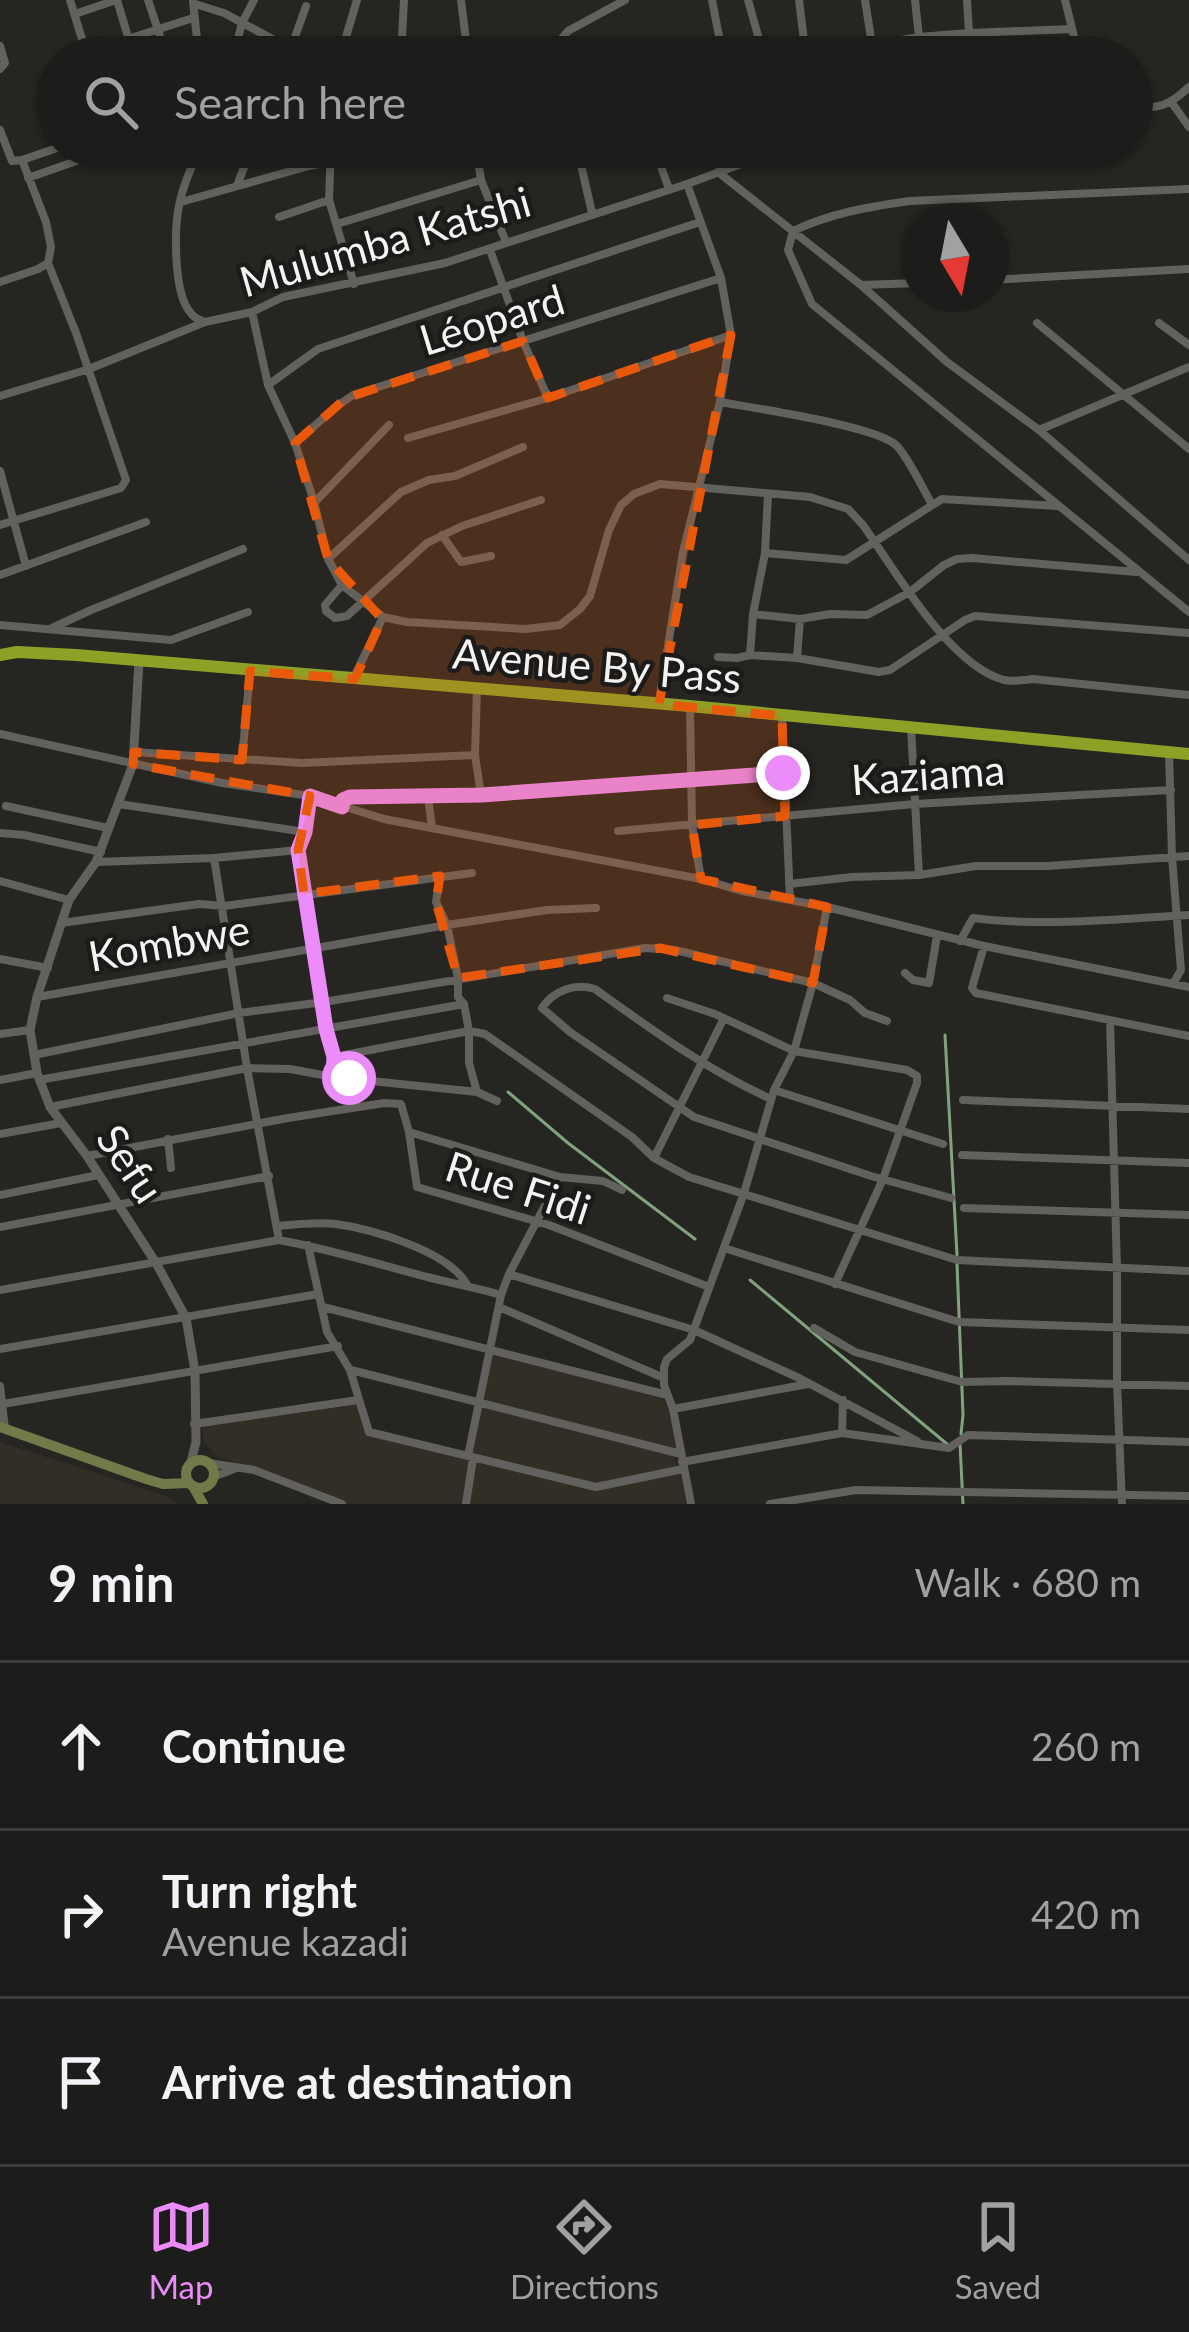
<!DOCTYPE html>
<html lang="en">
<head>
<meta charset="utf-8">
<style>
  :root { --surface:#1c1c1a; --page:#252523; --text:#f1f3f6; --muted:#a0a1a2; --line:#3a3a39; --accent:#ec8cfa }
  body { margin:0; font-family:Lato,sans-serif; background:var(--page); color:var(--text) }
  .compass { position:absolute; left:901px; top:204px; width:108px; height:108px; border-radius:50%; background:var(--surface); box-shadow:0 3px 9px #0004; rotate:170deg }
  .stop { position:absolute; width:36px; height:36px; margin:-27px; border:9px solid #ec8cfa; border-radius:50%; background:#fff }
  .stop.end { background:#ec8cfa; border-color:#fff; box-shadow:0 3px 12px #0008 }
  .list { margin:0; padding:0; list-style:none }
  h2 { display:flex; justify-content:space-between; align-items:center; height:156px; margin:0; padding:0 48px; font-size:51px }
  h2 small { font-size:39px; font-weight:400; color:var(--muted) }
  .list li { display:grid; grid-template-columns:78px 1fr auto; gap:36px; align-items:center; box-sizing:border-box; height:168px; padding:0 48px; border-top:3px solid var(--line) }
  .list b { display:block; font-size:45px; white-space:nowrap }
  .list p { margin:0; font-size:39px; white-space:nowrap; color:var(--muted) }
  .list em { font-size:39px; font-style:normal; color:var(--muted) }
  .icon { flex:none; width:66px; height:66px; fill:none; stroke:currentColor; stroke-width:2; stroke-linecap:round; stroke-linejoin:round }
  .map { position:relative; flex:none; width:1189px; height:1504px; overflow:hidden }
  .search { position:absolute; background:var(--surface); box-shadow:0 3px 9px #0004; left:36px; right:36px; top:36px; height:132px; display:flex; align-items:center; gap:30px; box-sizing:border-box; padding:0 42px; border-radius:66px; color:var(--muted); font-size:45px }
  .sheet { height:660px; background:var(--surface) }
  nav { display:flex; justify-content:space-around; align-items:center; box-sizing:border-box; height:168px; border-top:3px solid var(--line); background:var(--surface); font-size:33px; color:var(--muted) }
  nav a { display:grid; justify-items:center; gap:6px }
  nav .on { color:var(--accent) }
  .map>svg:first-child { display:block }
  .built { fill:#312e25 }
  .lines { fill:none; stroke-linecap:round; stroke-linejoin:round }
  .stream { stroke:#80a37f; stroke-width:3 }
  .minor { stroke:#62615e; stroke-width:8 }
  .tertiary { stroke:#62615e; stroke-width:9 }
  .secondary { stroke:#737949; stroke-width:10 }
  .trunk { stroke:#8fa027; stroke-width:12 }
  .route { stroke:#ec8cfa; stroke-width:15 }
  .marked { fill:#e8590c; fill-opacity:0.2; stroke:#e8590c; stroke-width:9; stroke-dasharray:24 15; stroke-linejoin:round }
  .labels { text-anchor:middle; stroke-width:9; stroke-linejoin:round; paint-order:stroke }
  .street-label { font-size:42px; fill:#f4f3f2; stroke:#1c1b19 }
</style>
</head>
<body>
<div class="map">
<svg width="1189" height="1504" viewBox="0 0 1189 1504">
  <rect width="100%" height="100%" fill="#262522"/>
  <path class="built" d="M491 1350 662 1399 669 1410 678 1452 480 1402Z
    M360 1404 370 1432 575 1486 595 1489 611 1488 680 1473 686 1504H346L270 1473 218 1457 203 1441 202 1426Z
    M478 1404 675 1455 677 1470 601 1485 472 1455Z
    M0 1442 166 1496 179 1504H0Z"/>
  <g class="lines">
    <path class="stream" d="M945 1035 957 1255
      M508 1092 568 1143 695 1239
      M957 1264 963 1415 961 1434
      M750 1280 947 1444
      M960 1444 963 1504"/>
    <path class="minor" d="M70 0 86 52
      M117 0 134 57
      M148 0 167 57
      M461 0 468 57
      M712 0 723 57
      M748 0 764 57
      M799 0 806 57
      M865 0 872 45
      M915 0 919 37
      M967 0 969 33
      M1065 0 1079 57
      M195 4 224 13 306 57
      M75 14 116 0
      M0 46 5 63 0 69
      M72 57 193 18
      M178 57 198 49 193 1
      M233 57 242 23 254 0
      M288 57 306 6
      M340 57 357 0
      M401 57 404 0
      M560 57 562 38 568 31 625 0
      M805 57 919 37 969 33 1072 29
      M1172 103 1189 127
      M1132 109C1160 107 1168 107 1189 87
      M0 130 12 161 22 160 46 222 51 247 48 263 76 333 126 480 121 488 0 525
      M200 147C193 164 184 182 180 201 174 225 173 292 190 312 194 318 198 319 205 322
      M331 147 329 200 354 284
      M476 147 481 180 506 242
      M577 147 592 213
      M654 147 669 189
      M22 160 60 147
      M718 172 861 285 947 362 1039 430 1189 560
      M28 178 116 147
      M238 183 252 147
      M1189 189 909 201C868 207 831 213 793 231L788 250 812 304 1189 612
      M181 202 309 166 329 162
      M279 217 329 200
      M337 224 481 180
      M490 250 523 341 548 398
      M991 280 1189 269
      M0 282 38 269 48 263
      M861 285 919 283
      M252 312 268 385 295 443 314 502 328 559 342 585 383 617 407 622 526 629 560 625 580 609 590 596 609 530 621 505 634 494 660 484 810 497 848 509 863 525C895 570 949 665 1004 680 1013 682 1023 680 1033 679L1189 695
      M1037 323 1189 449
      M1159 323 1189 345
      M268 385 318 349 700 222
      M0 396 89 369 205 322 252 312 283 297 445 263 687 184 787 147
      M720 402C753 408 878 426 897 446 911 462 921 486 932 504
      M1039 430 1189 367
      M408 438 548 398 731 335
      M296 442 337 406 353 395 721 278
      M0 471 26 566
      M768 495 765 553 753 614 750 655 797 658 879 672 890 670 965 620 975 616 1189 633
      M315 502 389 425
      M442 535 461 562 491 556
      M765 553 846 560 942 499 1058 506
      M328 559 401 492 429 480 455 476 523 447
      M0 575 146 522
      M342 585 325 605 326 611 335 618 347 616 427 543 462 526 541 500
      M753 614 800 619 830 614 867 615 910 592 944 565 957 559 972 558 1136 572
      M0 625 171 640 248 612
      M52 628 91 610 243 549
      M718 657 737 658 750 655
      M797 658 800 619
      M353 679 383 617
      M477 689 475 755 481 795
      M659 702 683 552 720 402 731 335 721 278 687 184
      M690 706 692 825 701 879
      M782 716 790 900
      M911 727 919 875
      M0 734 222 783 310 796 384 819 701 879 742 891 827 907 984 946 1189 987
      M134 752 302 763 475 755
      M1169 752 1172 857 1181 970 1173 984
      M242 759 250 671
      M310 796 305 832 298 850 326 1029 334 1057 333 1077
      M428 797 432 827
      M119 804 305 832
      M6 806 108 828
      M342 807V800L350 797 482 795 783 773
      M618 831 915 804 1171 790
      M0 833 24 835 101 852
      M214 858 247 1068 279 1240
      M96 862 214 858 298 850
      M440 876 436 902 447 925 458 978V997L464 1004 469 1031V1063L477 1092
      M0 881 69 900
      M789 884 852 877 919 875 976 866H1047L1189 856
      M61 923 199 904 224 906 472 873
      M960 941 973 918C1044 927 1117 919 1189 915
      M984 946 972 988 976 993 1189 1036
      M0 959 48 968
      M905 973 913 980 929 983 937 936
      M37 997 447 925 547 910 596 908
      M667 998 715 1014 794 1051 907 1070 917 1076V1083L883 1179 835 1284
      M1110 1020 1117 1269V1383L1122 1504
      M0 1034 30 1030
      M34 1055 239 1013 324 1002 645 948 675 950 813 983 850 1000 865 1013 887 1021
      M334 1057 469 1031 485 1034 632 1137 654 1158 689 1177 957 1260 1189 1271
      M0 1080 37 1073
      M39 1080 464 1004
      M774 1090 943 1144
      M771 1099C707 1070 652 1030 595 989 575 983 554 990 542 1008L570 1032 694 1117 871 1176 951 1198
      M963 1100 1189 1109
      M50 1107 247 1068 290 1069 333 1077 477 1092 497 1101
      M409 1132 560 1177 603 1181 622 1190
      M0 1134 61 1123
      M168 1139 171 1168
      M962 1155 1189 1163
      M87 1156 288 1118 384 1103 401 1104 409 1132 417 1187 549 1225 709 1287
      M654 1158 724 1018
      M0 1195 98 1175
      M964 1208 1189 1215
      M278 1226C298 1224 317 1222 336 1224 372 1229 447 1251 466 1283
      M0 1227 269 1176
      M308 1245 327 1332 350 1370 369 1432 596 1487 683 1469
      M724 1248 959 1322 1189 1330
      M509 1274 694 1330 799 1378 917 1441
      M0 1290 279 1240C329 1249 378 1264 427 1277 452 1283 477 1288 501 1295
      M323 1307 667 1395
      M499 1307 664 1378
      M814 1328 855 1352 962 1382 1008 1381 1189 1386
      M0 1349 318 1294
      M351 1370 681 1454
      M0 1386 5 1429
      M3 1404 338 1346
      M673 1409 808 1384
      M194 1424 358 1400
      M842 1433 843 1400
      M468 1456 501 1295 509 1274 560 1177
      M682 1462 842 1433 949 1448 968 1435 1189 1442
      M209 1463 254 1470 342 1504
      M213 1477 234 1469
      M466 1504 473 1458
      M691 1504 673 1409 664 1385V1367L667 1359 690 1340 744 1193 774 1090 794 1051 813 983 827 907
      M770 1504 856 1490 1189 1496"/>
    <path class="tertiary" d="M139 661 133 764 96 862 69 900 37 997 30 1030 37 1073 50 1107 87 1156 156 1263 186 1318 195 1371 196 1442 191 1462"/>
    <path class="secondary" d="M0 1427 146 1479 163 1484 189 1483
      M186 1474a14 14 0 1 1 28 0a14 14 0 1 1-28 0Z
      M193 1486 203 1504"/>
    <path class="trunk" d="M0 655 17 652 76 655 690 706 1189 754"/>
  </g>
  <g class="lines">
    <path class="route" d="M349 1078 333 1077 334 1057 326 1029 298 850 305 832 310 796 342 807 343 800 350 797 482 795 783 773"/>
  </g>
  <path class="marked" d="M731 335 659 704 782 716 785 816 692 825 701 879 827 907 813 983 660 948 458 978 436 902 440 876 304 894 298 850 310 796 133 764 134 752 242 760 250 671 355 679 382 619 328 559 295 443 346 398 523 341 548 398Z"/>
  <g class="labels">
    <g class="street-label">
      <text transform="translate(385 242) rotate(-16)" y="15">Mulumba Katshi</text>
      <text transform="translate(492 320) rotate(-17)" y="15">Léopard</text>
      <text transform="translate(597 666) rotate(5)" y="15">Avenue By Pass</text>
      <text transform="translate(928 775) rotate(-4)" y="15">Kaziama</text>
      <text transform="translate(169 943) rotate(-10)" y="15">Kombwe</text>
      <text transform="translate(130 1164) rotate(56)" y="15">Sefu</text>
      <text transform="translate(518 1188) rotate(18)" y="15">Rue Fidi</text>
    </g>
  </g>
</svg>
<svg class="compass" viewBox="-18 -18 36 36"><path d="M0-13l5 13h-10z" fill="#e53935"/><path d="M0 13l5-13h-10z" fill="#a0a1a2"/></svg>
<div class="stop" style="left:349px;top:1078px"></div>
<div class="stop end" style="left:783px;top:773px"></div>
<div class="search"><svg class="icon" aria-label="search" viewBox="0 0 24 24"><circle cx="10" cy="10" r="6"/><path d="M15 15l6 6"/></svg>Search here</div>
</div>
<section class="sheet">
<h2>9 min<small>Walk · 680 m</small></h2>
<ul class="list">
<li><svg class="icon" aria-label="ahead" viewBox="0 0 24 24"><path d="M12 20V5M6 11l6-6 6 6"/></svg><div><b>Continue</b></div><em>260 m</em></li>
<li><svg class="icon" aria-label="right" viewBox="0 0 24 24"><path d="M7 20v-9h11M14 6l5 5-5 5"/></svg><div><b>Turn right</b><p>Avenue kazadi</p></div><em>420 m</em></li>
<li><svg class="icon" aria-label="arrive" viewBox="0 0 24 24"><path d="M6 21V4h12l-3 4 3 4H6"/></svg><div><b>Arrive at destination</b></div></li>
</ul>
</section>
<nav>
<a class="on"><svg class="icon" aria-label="map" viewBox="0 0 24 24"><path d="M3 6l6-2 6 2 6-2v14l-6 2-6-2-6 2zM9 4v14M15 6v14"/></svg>Map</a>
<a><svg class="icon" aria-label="directions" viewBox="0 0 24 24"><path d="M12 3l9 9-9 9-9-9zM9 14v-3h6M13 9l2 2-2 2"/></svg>Directions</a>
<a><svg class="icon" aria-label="saved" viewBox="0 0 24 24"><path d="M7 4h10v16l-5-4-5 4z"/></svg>Saved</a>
</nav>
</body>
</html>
